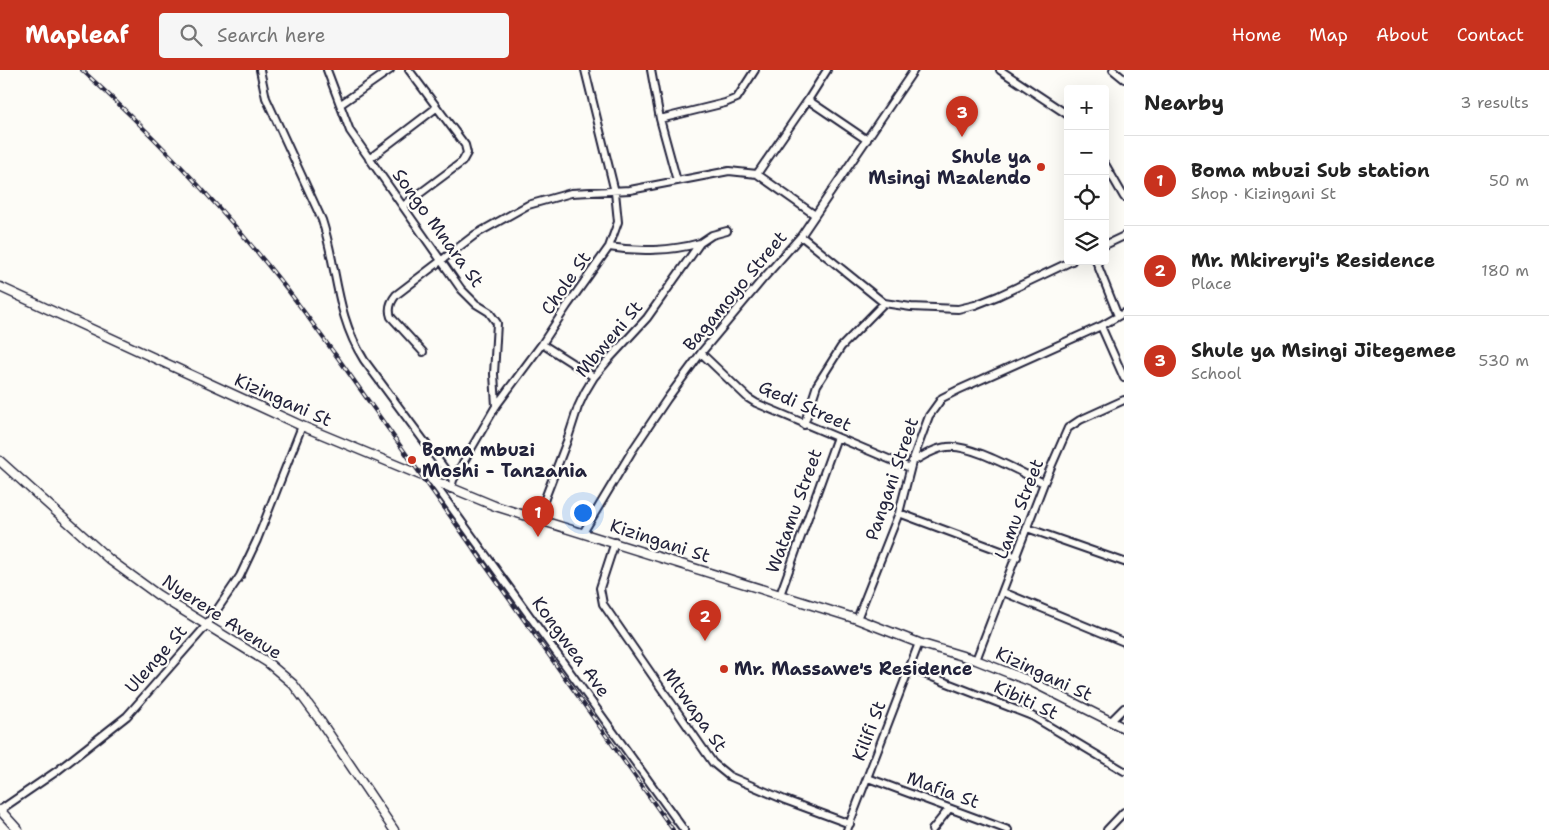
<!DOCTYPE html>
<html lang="en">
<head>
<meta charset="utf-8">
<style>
  :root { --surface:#fff; --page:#f6f6f6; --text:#222; --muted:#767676; --line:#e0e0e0; --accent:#c8321e }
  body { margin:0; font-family:"Shantell Sans",sans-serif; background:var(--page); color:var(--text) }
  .controls { position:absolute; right:15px; top:15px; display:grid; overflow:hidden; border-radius:5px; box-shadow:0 5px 20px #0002 }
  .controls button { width:45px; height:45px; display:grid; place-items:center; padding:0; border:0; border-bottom:1px solid var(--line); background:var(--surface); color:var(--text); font:25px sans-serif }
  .you { position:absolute; left:582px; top:442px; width:18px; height:18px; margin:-12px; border:4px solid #fff; border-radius:50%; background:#1a73e8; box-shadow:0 0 0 8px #1a73e833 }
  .badge { display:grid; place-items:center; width:32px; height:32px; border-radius:50%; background:var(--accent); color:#fff; font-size:16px; font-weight:700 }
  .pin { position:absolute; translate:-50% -41px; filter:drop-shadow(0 1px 2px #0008) }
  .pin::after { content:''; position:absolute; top:26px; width:18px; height:15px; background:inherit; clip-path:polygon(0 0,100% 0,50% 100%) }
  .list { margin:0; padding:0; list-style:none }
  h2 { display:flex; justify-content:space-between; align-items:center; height:65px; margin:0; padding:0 20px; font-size:21px }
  h2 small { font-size:16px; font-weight:400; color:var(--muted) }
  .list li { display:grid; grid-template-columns:32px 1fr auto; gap:15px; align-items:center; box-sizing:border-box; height:90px; padding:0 20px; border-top:1px solid var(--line) }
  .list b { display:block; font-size:19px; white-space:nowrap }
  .list p { margin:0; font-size:16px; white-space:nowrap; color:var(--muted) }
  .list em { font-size:16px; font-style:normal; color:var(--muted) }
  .icon { flex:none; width:28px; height:28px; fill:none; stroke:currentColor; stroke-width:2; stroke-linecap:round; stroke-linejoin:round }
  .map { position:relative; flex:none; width:1124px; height:760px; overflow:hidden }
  header { display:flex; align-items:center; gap:30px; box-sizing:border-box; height:70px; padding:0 25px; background:var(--accent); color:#fff }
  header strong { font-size:24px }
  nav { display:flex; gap:28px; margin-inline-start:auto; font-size:18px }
  .search { width:350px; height:45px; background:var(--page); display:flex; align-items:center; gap:12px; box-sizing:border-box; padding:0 18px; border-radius:5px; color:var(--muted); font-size:19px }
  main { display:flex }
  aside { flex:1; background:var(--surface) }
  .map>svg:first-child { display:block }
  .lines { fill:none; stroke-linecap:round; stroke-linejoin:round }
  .minor-casing { stroke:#22223b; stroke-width:10 }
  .tertiary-casing { stroke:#22223b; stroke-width:11 }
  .minor { stroke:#fdfcf7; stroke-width:6 }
  .tertiary { stroke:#fdfcf7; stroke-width:8 }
  .rail-casing { stroke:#22223b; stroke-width:4 }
  .rail { stroke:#fdfcf7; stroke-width:2; stroke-dasharray:5.5; stroke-linecap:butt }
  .poi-dot { fill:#c8321e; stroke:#fdfcf7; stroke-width:2 }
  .labels { text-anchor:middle; stroke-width:4.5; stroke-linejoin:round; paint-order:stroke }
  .poi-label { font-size:18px; font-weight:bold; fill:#22223b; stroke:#fdfcf7; text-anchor:start }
  .street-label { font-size:18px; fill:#22223b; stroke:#fdfcf7 }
</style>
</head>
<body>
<header>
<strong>Mapleaf</strong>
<div class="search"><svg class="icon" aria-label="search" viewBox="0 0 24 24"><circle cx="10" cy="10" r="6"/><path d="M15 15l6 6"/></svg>Search here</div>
<nav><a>Home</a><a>Map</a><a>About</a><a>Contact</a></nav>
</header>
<main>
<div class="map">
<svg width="1124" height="760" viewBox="0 0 1124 760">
  <rect width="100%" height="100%" fill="#fdfcf7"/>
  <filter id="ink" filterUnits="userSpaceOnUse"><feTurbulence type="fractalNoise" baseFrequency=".02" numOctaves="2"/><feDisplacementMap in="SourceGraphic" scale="10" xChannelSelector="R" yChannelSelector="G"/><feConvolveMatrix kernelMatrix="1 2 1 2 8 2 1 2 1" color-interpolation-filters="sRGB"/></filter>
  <g filter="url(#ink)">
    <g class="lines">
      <g class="minor-casing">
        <path id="minor" d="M260 0 266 28 322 150C338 199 335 244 364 290L453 410
          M327 0 350 61 461 219 476 234 489 242 497 253 494 304 496 336
          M651 0 660 49 677 111
          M1000 0 1068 45
          M1113 0 1124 9
          M808 30 867 70
          M341 34 390 0
          M660 49 725 33 737 28 755 0
          M369 89 436 38
          M1105 94 1124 127
          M757 104 808 30 827 0
          M403 136 462 92 467 83 465 75 409 0
          M801 166 884 233 911 237 958 239 975 235 998 226 1072 191
          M1105 175 1124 166
          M609 177C638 182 672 181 700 173
          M1096 191 1118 246
          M1101 256 1124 308
          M542 274 594 307
          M423 282 391 247C388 239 391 231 396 225L476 164 528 135 571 123 630 120 729 101 757 104 815 145
          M701 283 748 328 756 333 910 398
          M804 355 817 315 841 277 884 233
          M912 392C923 386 935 378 947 377 970 373 1021 403 1044 413
          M433 412 684 760
          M451 419 453 410 496 336 542 274 567 236 609 177 618 152 615 122 585 0
          M899 443 1017 487
          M537 449 567 371 578 337 585 322 594 307 610 288 647 248 700 173 712 165 727 161
          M1027 458 1124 492
          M583 463 632 381 667 329 701 283 762 210 801 166 914 0
          M615 472 600 518 603 534 713 693 729 706 785 730 850 754
          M1003 522 1124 572
          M780 525 837 367
          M857 549 899 443 912 392 929 346 942 328 958 320 1101 256 1124 243
          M976 590 1044 413 1068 358 1080 350 1124 330
          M909 598 1032 646 1124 701
          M1110 652 1124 638
          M868 708 1008 760
          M0 740 57 701 127 646 206 556 240 506 257 470 302 356
          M847 760 919 573
          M932 760 949 739
          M1107 760 1124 742"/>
      </g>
      <g class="tertiary-casing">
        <path id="tertiary" d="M0 217 302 356 495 436 857 549 919 573 976 590 1032 612 1124 658
          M0 391 110 490 158 525 267 592 293 614 319 649 394 760
          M0 740 18 760"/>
      </g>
      <use href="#minor" class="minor"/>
      <use href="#tertiary" class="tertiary"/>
      <g class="rail-casing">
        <path id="rail" d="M82 0C155 66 222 137 283 214 302 238 319 263 338 288L673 760"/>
      </g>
      <use href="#rail" class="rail"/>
    </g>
  </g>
  <g class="poi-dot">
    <circle cx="1041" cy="97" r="5"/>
    <circle cx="412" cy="390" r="5"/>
    <circle cx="724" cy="599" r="5"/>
  </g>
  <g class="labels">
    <g class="poi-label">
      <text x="1031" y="93" text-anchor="end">Shule ya<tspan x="1031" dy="21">Msingi Mzalendo</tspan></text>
      <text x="422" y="386">Boma mbuzi<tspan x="422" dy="21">Moshi - Tanzania</tspan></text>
      <text x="734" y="605">Mr. Massawe's Residence</text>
    </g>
    <g class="street-label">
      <text transform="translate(438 158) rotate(54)" y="6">Songo Mnara St</text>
      <text transform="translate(566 213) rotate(-55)" y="6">Chole St</text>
      <text transform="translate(735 221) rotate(-50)" y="6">Bagamoyo Street</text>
      <text transform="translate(609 269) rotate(-50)" y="6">Mbweni St</text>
      <text transform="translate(283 330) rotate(24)" y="6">Kizingani St</text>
      <text transform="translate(805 336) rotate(24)" y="6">Gedi Street</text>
      <text transform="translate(892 409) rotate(-71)" y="6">Pangani Street</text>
      <text transform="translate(1019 439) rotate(-69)" y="6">Lamu Street</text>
      <text transform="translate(794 441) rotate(-70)" y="6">Watamu Street</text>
      <text transform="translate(660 471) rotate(18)" y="6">Kizingani St</text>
      <text transform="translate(222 547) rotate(33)" y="6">Nyerere Avenue</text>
      <text transform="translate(571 577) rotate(54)" y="6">Kongwea Ave</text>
      <text transform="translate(156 589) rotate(-49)" y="6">Ulenge St</text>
      <text transform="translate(1044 604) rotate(25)" y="6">Kizingani St</text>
      <text transform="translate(1026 630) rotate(25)" y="6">Kibiti St</text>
      <text transform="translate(695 640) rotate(55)" y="6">Mtwapa St</text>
      <text transform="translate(869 661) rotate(-69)" y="6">Kilifi St</text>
      <text transform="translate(943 720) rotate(20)" y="6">Mafia St</text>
    </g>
  </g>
</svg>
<div class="controls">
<button>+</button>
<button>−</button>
<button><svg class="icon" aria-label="locate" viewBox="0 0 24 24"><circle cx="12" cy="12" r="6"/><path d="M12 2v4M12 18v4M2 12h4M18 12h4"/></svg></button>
<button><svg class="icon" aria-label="layers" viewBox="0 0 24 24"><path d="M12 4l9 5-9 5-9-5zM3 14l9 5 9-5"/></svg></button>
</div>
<div class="you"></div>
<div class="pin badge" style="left:538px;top:467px">1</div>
<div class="pin badge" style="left:705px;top:571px">2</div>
<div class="pin badge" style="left:962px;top:67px">3</div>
</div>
<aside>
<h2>Nearby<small>3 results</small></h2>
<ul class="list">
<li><span class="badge">1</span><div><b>Boma mbuzi Sub station</b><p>Shop · Kizingani St</p></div><em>50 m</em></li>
<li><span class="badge">2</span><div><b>Mr. Mkireryi's Residence</b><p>Place</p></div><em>180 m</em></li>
<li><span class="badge">3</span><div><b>Shule ya Msingi Jitegemee</b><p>School</p></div><em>530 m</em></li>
</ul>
</aside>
</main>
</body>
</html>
